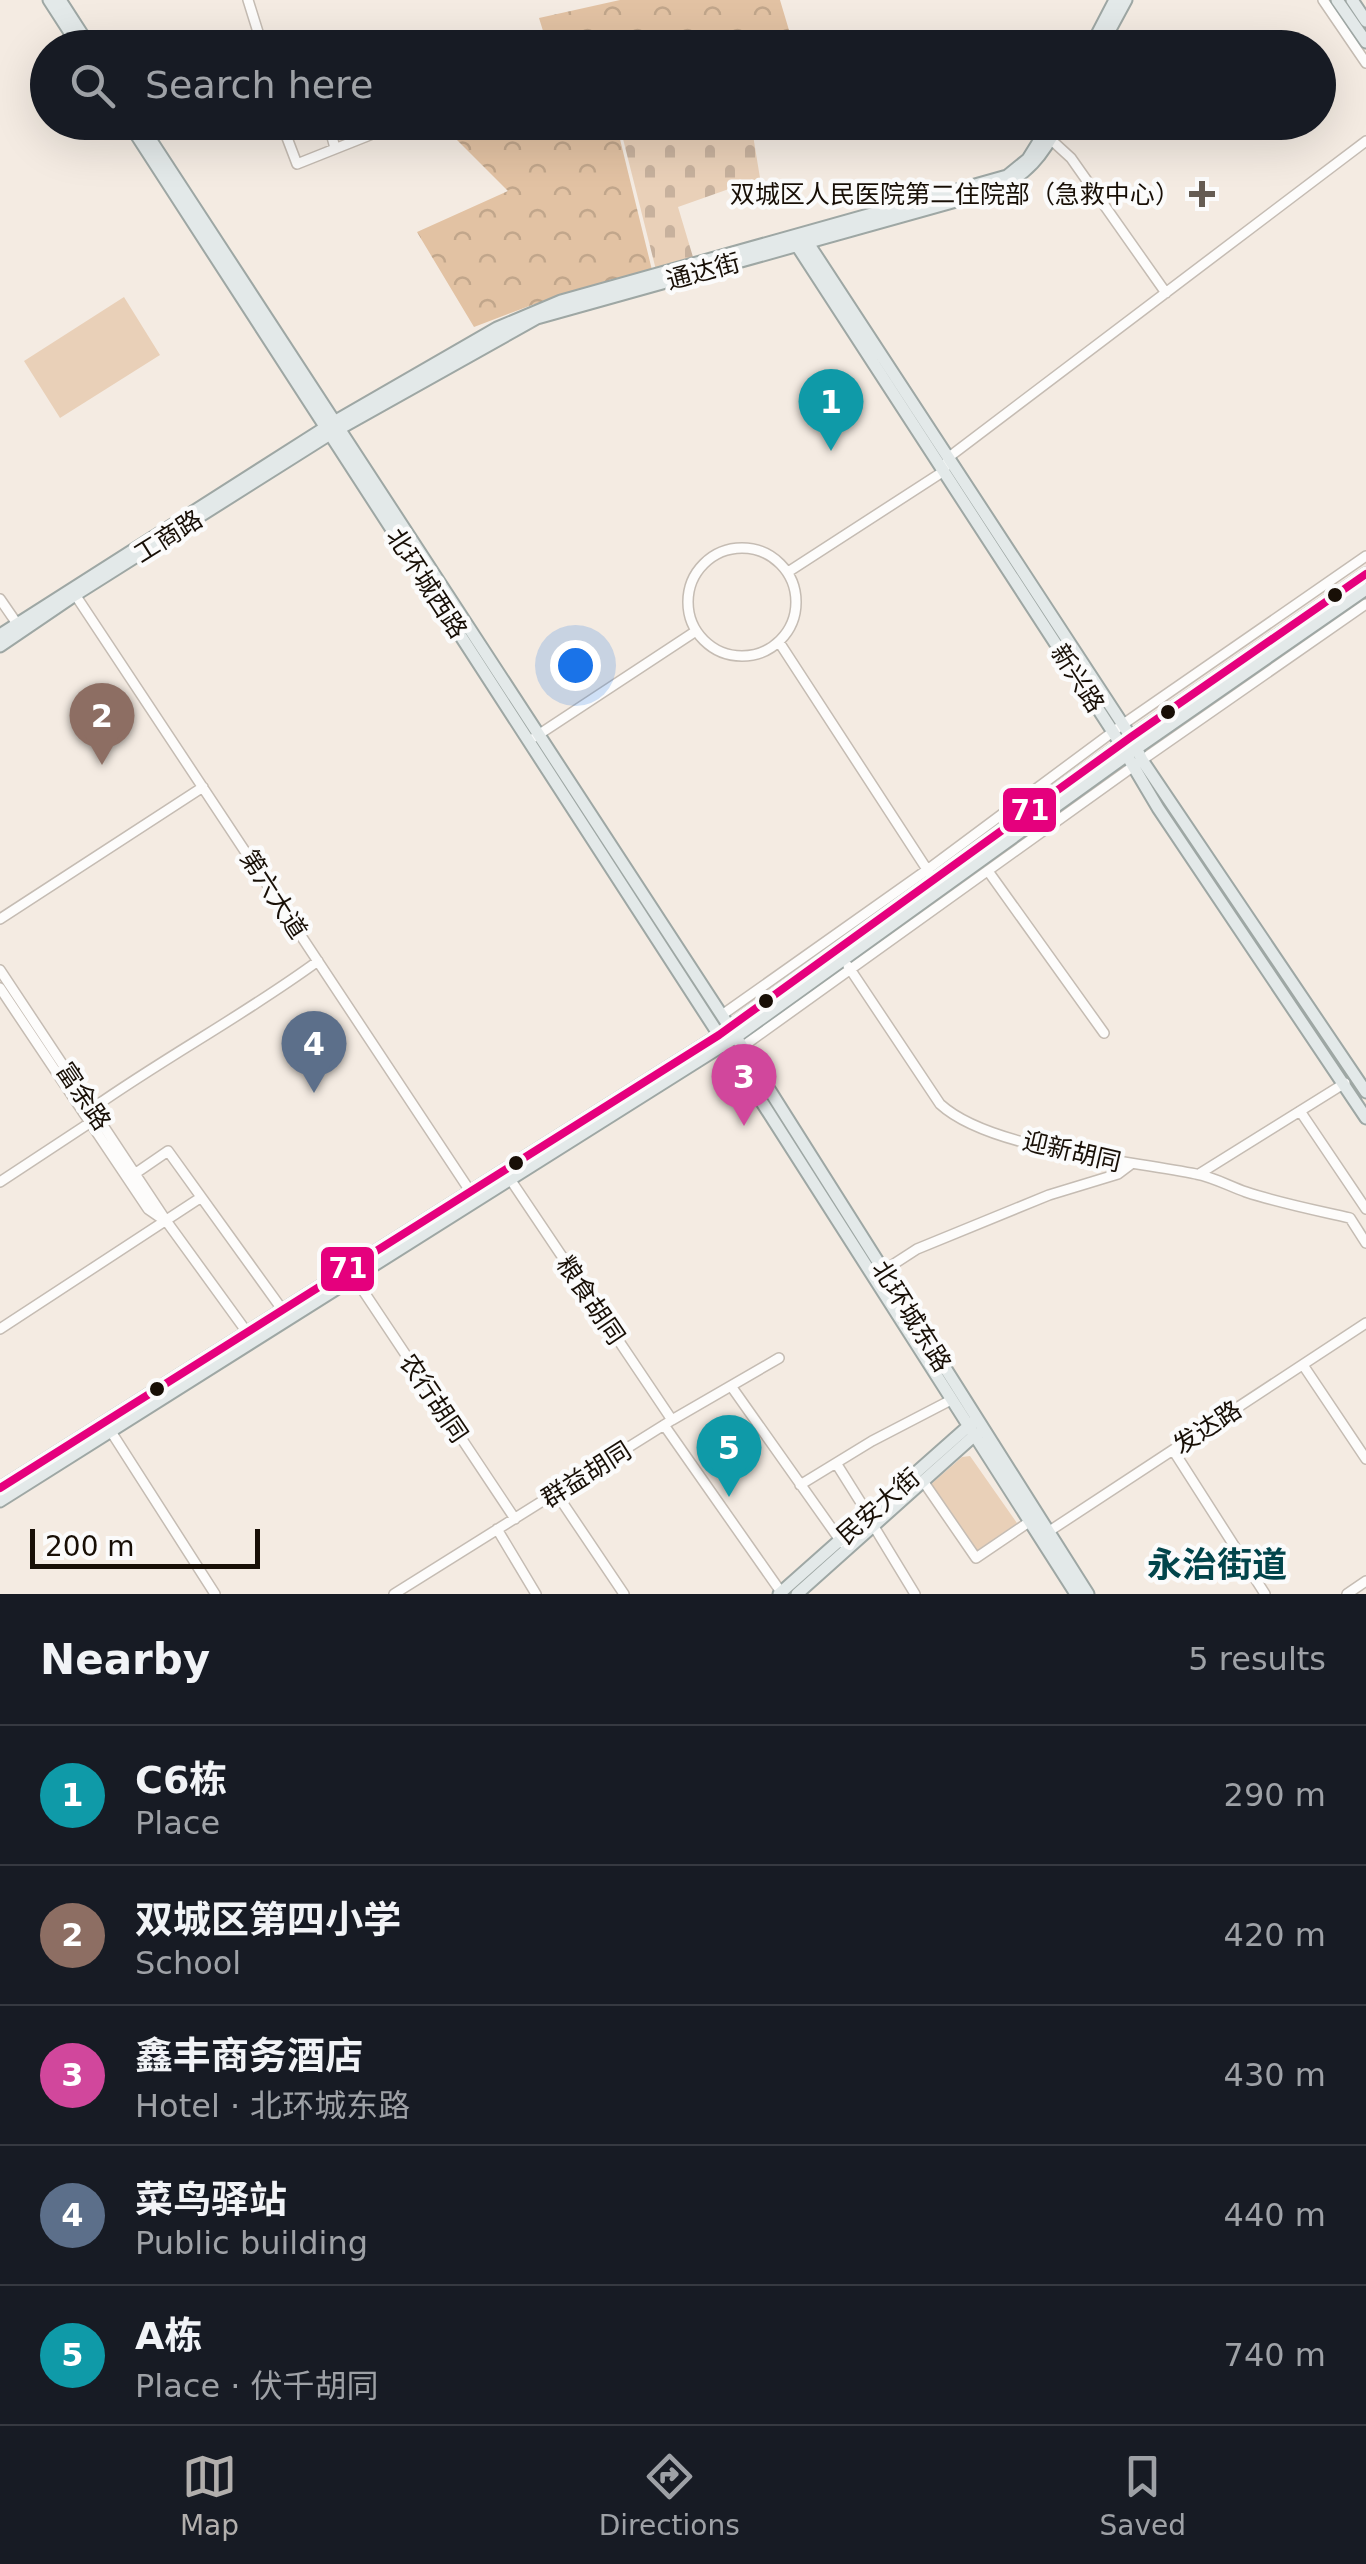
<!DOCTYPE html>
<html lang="en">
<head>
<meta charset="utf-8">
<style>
  :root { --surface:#171b24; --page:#242831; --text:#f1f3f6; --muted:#9ea1a6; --line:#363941; --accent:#b2afad }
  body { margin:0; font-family:"DejaVu Sans","Noto Sans SC",sans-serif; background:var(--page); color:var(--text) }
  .scale { position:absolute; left:30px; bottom:25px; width:230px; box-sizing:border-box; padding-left:10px; border:5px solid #180f06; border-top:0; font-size:28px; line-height:35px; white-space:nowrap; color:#180f06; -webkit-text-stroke:8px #fbfbfb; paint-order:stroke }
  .you { position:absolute; left:575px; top:665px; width:35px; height:35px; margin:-25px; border:8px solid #fff; border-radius:50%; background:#1a73e8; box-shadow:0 0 0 15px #1a73e833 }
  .badge { display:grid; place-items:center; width:65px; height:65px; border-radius:50%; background:var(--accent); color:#fff; font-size:32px; font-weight:700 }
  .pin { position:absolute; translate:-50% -82px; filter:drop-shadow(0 2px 5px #0008) }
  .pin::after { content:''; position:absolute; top:52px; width:35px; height:30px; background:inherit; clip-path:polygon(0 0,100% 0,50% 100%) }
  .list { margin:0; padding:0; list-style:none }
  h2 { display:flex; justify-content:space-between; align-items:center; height:130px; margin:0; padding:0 40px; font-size:42px }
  h2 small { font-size:32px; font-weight:400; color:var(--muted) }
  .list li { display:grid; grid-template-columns:65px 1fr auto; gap:30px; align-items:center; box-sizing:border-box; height:140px; padding:0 40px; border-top:2px solid var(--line) }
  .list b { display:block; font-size:38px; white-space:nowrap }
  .list p { margin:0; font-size:32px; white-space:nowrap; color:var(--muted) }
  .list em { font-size:32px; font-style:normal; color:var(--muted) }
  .icon { flex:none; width:55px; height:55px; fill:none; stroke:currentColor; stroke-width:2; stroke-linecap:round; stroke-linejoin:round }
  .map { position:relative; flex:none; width:1366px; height:1594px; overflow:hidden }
  .search { position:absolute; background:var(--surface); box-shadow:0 10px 40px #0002; left:30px; right:30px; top:30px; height:110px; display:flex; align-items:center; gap:25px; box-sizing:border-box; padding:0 35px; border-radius:55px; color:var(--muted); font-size:38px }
  .sheet { height:830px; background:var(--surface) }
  nav { display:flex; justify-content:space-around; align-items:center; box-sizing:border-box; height:140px; border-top:2px solid var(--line); background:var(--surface); font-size:28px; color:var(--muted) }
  nav a { display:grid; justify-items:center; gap:5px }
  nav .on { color:var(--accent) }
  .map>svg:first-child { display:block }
  .forest { fill:url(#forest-crowns) }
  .cemetery { fill:url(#cemetery-stones) }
  .pitch { fill:#e9d0b8 }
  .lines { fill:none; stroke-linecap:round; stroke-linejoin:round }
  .minor-casing { stroke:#c5bcb3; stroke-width:12 }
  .major-casing { stroke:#9ea7a4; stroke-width:15 }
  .minor { stroke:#fdfcfb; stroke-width:9 }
  .major { stroke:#e3e9e9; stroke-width:11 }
  .bus-1-casing { stroke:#fbfbfb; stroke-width:15 }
  .bus-1 { stroke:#e5007d; stroke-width:8 }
  .poi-dot { fill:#655c53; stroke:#fbfbfb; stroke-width:4 }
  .bus-dot { fill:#180f06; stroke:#fbfbfb; stroke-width:4 }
  .labels { text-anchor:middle; stroke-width:9; stroke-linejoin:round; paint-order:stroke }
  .poi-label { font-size:25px; fill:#180f06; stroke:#fbfbfb; text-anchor:end }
  .street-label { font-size:25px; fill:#180f06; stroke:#fbfbfb }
  .district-label { font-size:35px; font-weight:bold; fill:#02454b; stroke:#fbfbfb }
  .line-badge { stroke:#fbfbfb; stroke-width:4 }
  .badge-label { font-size:28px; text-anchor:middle; font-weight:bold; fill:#fff }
</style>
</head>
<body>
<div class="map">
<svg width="1366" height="1594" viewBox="0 0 1366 1594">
  <defs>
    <pattern id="forest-crowns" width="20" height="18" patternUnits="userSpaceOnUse" patternTransform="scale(2.5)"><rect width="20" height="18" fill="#e2c2a3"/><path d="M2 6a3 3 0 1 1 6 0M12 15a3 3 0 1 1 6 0" fill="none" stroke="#c1a68b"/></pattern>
    <pattern id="cemetery-stones" width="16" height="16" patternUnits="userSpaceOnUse" patternTransform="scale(2.5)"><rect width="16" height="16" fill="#e9d0b8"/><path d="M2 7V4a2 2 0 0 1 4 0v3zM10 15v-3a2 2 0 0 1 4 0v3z" fill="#c7b19d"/></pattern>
  </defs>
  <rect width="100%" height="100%" fill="#f4ebe2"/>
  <path class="forest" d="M620 0H780L794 47H548L539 18Z
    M506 123H616L652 270 532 305 474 327 417 232 508 191 454 137Z"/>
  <path class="cemetery" d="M619 123H751L760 178 678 207 693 257 656 270Z"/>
  <path class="pitch" d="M124 297 160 355 60 418 24 361Z
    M970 1456 1019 1526 977 1554 930 1485 962 1457Z"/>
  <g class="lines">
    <g class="minor-casing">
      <path id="minor" d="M248 0 263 48
        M1323 0 1366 63
        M281 122 297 164 390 127 389 122
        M328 122 335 148
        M1047 136 1071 158 1166 293
        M688 602a54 54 0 1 1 108 0a54 54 0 1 1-108 0Z
        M788 572 944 471 949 457 1366 141
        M72 590 472 1194
        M0 599 20 628
        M779 642 930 874
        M535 737 696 631
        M988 871 1104 1033
        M0 919 203 787
        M848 966 940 1104C990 1150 1129 1160 1196 1174 1213 1177 1229 1186 1246 1192 1279 1203 1315 1210 1350 1218L1366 1243
        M0 970 167 1222 249 1335
        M0 988 148 1209 161 1218
        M722 1015 927 870 1122 725 1366 556
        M742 1047 1142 760 1366 604
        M93 1108C167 1056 246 1014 318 961
        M1300 1111 1366 1209
        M136 1173 168 1151 284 1312
        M1199 1174 1345 1083
        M510 1179 672 1420
        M0 1182 91 1122
        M883 1271 917 1249 1049 1195 1118 1174 1130 1165
        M354 1277 515 1519
        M0 1329 200 1198
        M1303 1365 1366 1459
        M731 1386 842 1543
        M664 1425 781 1592
        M110 1430 215 1594
        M1173 1450 1265 1594
        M836 1463 868 1514
        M923 1481 976 1558 1029 1522
        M800 1485 872 1441 951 1400
        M556 1493 624 1594
        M873 1525 915 1594
        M497 1529 536 1594
        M1048 1532 1366 1323
        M394 1594 672 1420 779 1358
        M1347 1594 1366 1581"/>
    </g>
    <g class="major-casing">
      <path id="major" d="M49 0 80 48
        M60 0 91 48
        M1337 0 1366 42
        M1352 0 1366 21
        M1090 48 1115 0
        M1100 48 1126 0
        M128 122 719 1035 1076 1594
        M139 122 736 1037 1088 1594
        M806 240 1131 737 1142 760 1366 1092
        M794 241 1113 732 1158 808 1366 1118
        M0 635 334 422 497 328 561 301 1007 176 1028 159 1051 122
        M0 646 75 595 330 434 537 318 992 191C1027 176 1043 155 1060 122
        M0 1488 719 1035 1131 737 1366 574
        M0 1501 736 1037 1127 755 1366 589
        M779 1594 973 1422
        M797 1594 976 1434"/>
    </g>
    <use href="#minor" class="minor"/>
    <use href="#major" class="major"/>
    <g class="bus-1-casing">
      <path id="bus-1" d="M0 1488 719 1035 1131 737 1366 574"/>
    </g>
    <use href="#bus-1" class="bus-1"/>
  </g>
  <path class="poi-dot" d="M1197 179h10v10h10v10h-10v10h-10v-10h-10v-10h10z"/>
  <g class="bus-dot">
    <circle cx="1335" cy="595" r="9"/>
    <circle cx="1168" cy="712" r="9"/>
    <circle cx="766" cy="1001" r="9"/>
    <circle cx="516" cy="1163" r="9"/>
    <circle cx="157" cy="1389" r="9"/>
  </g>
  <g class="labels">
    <g class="poi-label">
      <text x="1180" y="203">双城区人民医院第二住院部（急救中心）</text>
    </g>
    <g class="street-label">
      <text transform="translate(703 271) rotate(-15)" y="9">通达街</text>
      <text transform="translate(168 536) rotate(-32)" y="9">工商路</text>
      <text transform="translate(427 583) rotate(57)" y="9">北环城西路</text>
      <text transform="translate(1078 678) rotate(57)" y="9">新兴路</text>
      <text transform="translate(274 894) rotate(57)" y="9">第六大道</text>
      <text transform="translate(84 1096) rotate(56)" y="9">富余路</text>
      <text transform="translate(1072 1151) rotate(13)" y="9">迎新胡同</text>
      <text transform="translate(591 1300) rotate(56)" y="9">粮食胡同</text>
      <text transform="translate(912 1316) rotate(58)" y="9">北环城东路</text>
      <text transform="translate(434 1398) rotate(56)" y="9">农行胡同</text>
      <text transform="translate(1207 1427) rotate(-33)" y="9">发达路</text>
      <text transform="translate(586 1474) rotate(-32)" y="9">群益胡同</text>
      <text transform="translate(878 1506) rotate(-41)" y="9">民安大街</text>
    </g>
    <g class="district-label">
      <text x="1217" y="1577">永治街道</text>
    </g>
  </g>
  <g class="line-badge">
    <rect x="1001" y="786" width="57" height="48" rx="10" fill="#e5007d"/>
    <rect x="319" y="1245" width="57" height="48" rx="10" fill="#e5007d"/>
  </g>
  <g class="badge-label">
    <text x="1030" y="820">71</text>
    <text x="348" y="1278">71</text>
  </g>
</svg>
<div class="scale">200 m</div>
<div class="you"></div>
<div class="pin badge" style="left:831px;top:451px;background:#0f9aa8">1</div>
<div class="pin badge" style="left:102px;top:765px;background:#8d6e63">2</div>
<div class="pin badge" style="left:744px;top:1126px;background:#d1479c">3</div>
<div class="pin badge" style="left:314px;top:1093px;background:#5c6f8a">4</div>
<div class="pin badge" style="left:729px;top:1497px;background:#0f9aa8">5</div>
<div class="search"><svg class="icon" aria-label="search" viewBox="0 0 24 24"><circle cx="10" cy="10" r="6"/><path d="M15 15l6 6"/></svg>Search here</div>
</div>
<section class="sheet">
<h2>Nearby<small>5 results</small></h2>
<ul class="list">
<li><span class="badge" style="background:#0f9aa8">1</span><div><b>C6栋</b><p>Place</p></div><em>290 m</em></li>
<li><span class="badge" style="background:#8d6e63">2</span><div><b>双城区第四小学</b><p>School</p></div><em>420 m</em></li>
<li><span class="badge" style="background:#d1479c">3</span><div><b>鑫丰商务酒店</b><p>Hotel · 北环城东路</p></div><em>430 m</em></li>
<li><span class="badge" style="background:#5c6f8a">4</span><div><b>菜鸟驿站</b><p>Public building</p></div><em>440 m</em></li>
<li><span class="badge" style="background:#0f9aa8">5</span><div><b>A栋</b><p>Place · 伏千胡同</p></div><em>740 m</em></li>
</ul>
</section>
<nav>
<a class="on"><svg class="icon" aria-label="map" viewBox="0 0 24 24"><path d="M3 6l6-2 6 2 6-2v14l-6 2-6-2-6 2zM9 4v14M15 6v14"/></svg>Map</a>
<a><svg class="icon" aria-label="directions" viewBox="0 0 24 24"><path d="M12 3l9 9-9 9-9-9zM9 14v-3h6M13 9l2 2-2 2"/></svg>Directions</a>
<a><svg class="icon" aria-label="saved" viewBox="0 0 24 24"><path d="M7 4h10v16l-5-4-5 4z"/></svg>Saved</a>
</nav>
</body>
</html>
